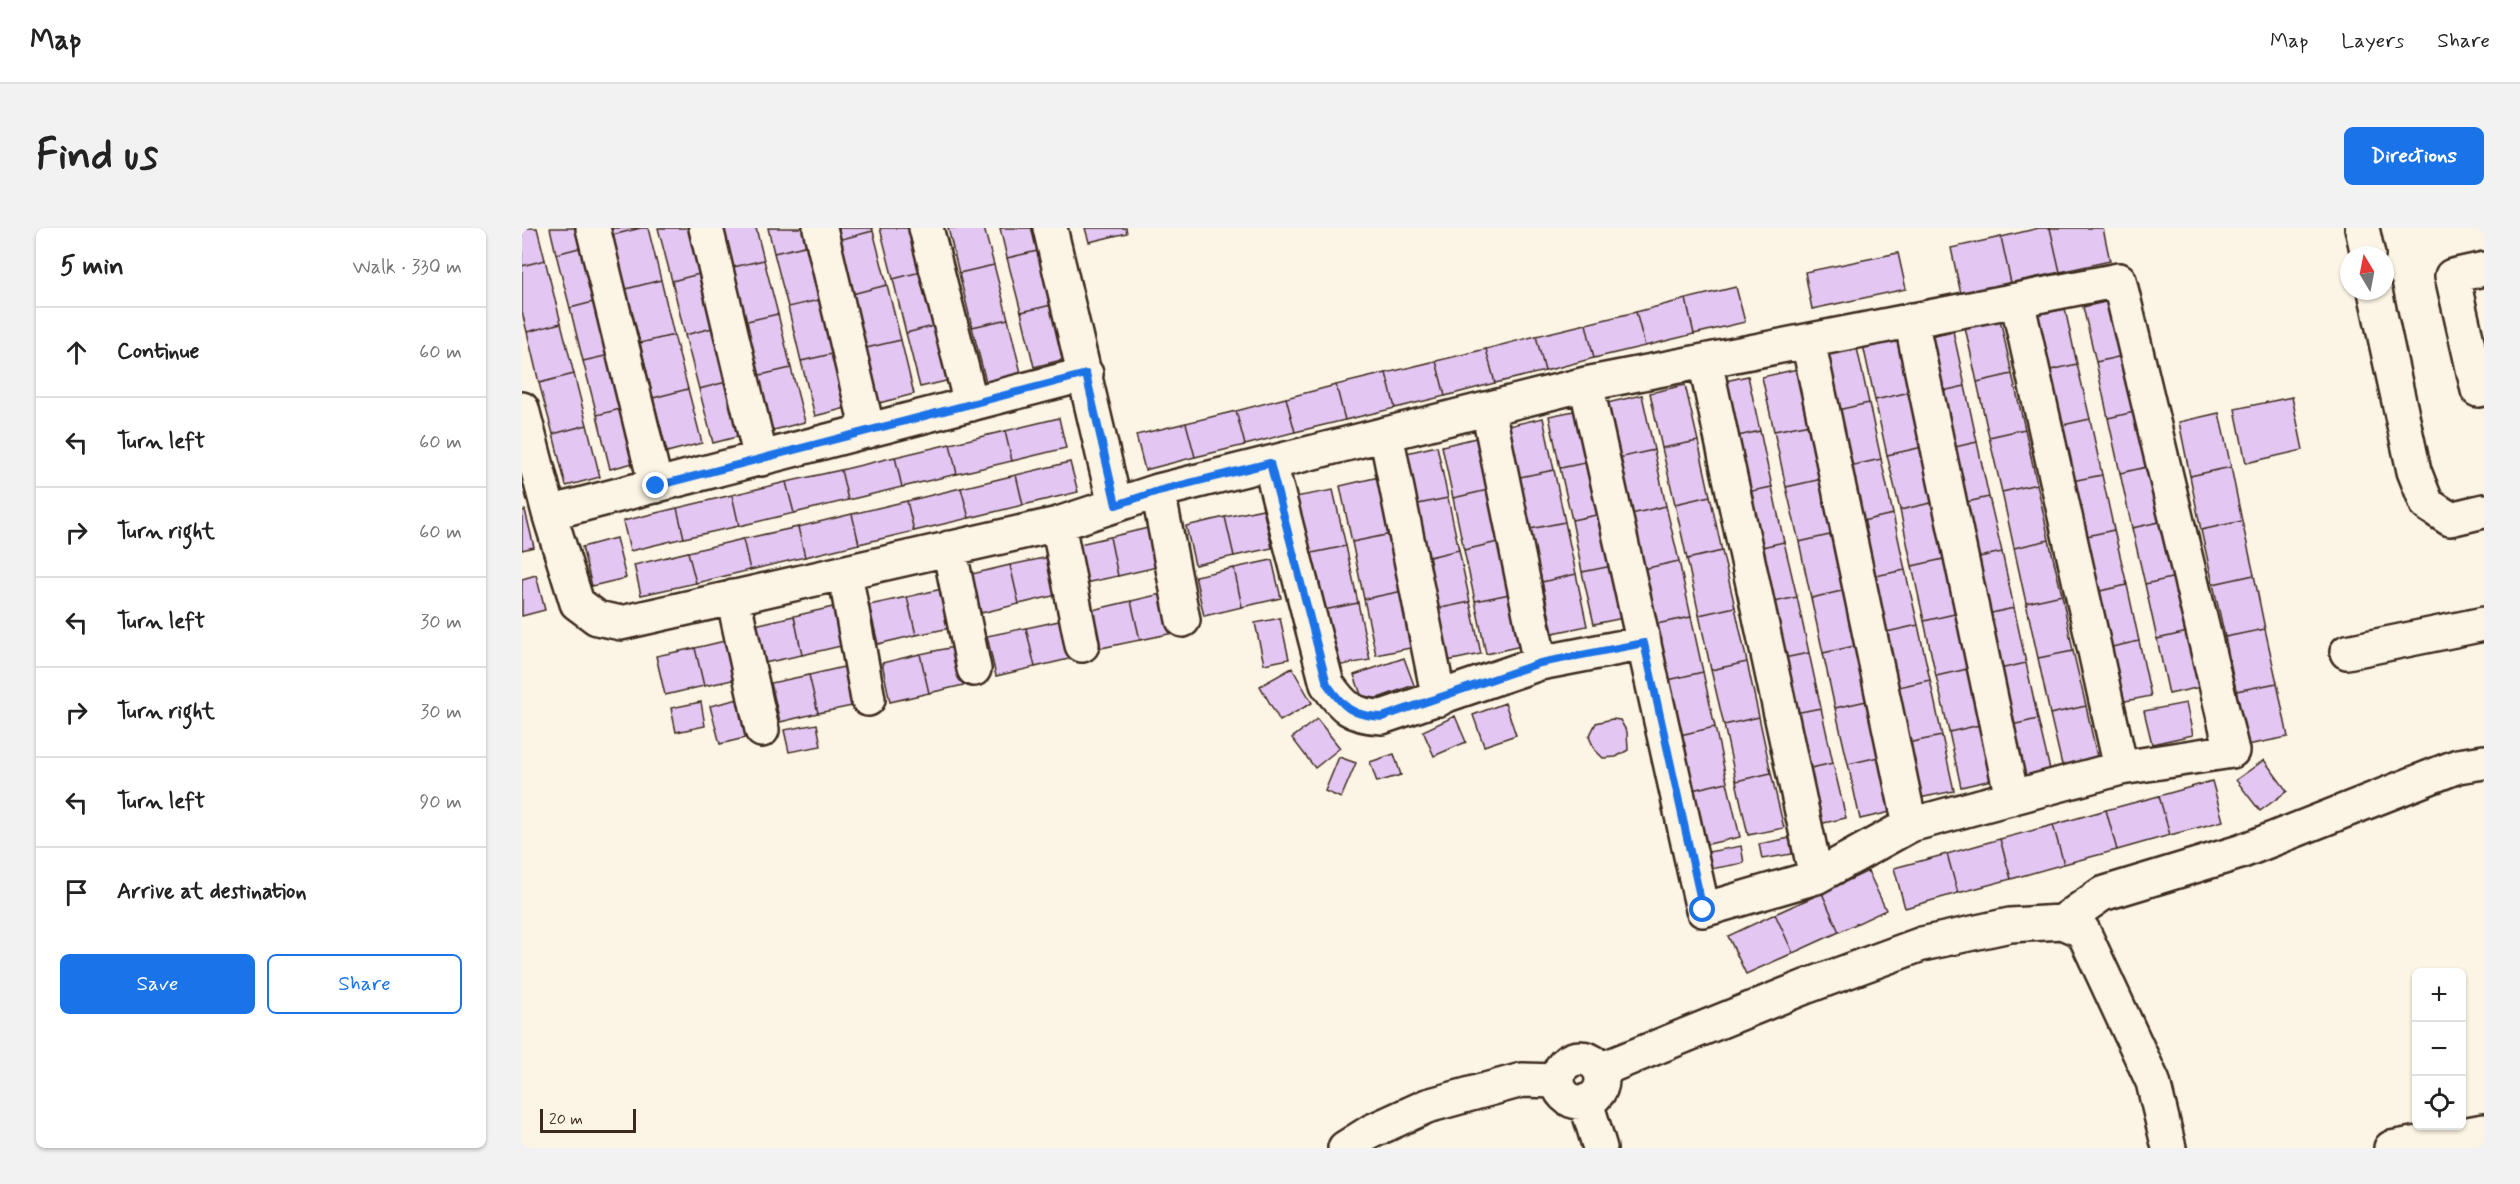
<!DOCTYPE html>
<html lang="en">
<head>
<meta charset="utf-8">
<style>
  :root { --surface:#fff; --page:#f2f2f2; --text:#222; --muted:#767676; --line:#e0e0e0; --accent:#1a73e8 }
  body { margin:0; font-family:Mynerve,sans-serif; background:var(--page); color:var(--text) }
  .controls { position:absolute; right:18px; bottom:18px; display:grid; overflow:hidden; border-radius:9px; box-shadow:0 2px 4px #0004 }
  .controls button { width:54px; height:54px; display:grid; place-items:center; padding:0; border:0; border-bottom:2px solid var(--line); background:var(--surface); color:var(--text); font:30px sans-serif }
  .compass { position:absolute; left:1818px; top:18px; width:54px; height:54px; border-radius:50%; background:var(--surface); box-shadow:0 2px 4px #0004; rotate:350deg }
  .scale { position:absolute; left:18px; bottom:15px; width:96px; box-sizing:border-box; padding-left:6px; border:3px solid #3b2a1e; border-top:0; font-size:16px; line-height:21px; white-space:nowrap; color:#3b2a1e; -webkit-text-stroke:4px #fcf5e5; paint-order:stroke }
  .stop { position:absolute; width:18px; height:18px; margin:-14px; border:4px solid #1a73e8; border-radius:50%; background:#fff }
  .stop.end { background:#1a73e8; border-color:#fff; box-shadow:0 2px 6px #0008 }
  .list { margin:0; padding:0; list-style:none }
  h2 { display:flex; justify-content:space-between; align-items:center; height:78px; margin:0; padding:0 24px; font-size:26px }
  h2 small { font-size:20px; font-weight:400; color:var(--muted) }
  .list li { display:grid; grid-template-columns:39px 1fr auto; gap:18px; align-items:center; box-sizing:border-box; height:90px; padding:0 24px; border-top:2px solid var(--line) }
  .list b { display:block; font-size:22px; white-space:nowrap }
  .list em { font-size:20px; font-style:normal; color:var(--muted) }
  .actions { display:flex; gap:12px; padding:18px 24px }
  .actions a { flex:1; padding:14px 0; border:2px solid var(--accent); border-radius:9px; text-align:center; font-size:21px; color:var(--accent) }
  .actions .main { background:var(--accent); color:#fff }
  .icon { flex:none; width:33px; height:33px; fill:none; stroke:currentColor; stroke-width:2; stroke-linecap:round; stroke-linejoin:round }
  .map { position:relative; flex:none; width:1962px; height:920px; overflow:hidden; border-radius:9px }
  header { display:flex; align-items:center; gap:36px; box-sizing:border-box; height:84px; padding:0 30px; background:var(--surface); border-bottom:2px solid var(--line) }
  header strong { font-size:28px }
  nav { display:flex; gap:33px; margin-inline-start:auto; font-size:21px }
  .intro { display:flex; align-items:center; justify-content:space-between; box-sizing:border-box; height:144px; padding:0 36px }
  h1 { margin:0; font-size:42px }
  .button { padding:15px 27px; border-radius:9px; background:var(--accent); color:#fff; font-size:21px; font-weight:700 }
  main { display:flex; gap:36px; padding:0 36px }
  aside { flex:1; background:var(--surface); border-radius:9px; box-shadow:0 2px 4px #0004 }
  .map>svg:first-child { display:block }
  .building { fill:#e4c6f3; stroke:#3b2a1e; stroke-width:1.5 }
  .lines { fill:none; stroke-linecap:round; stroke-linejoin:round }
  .street-casing { stroke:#3b2a1e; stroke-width:38 }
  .street { stroke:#fcf5e5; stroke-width:33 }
  .route { stroke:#1a73e8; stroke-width:8 }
</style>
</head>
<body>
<header>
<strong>Map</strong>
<nav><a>Map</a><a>Layers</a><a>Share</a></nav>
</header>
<div class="intro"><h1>Find us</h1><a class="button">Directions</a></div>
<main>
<aside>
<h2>5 min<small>Walk · 330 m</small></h2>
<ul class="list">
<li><svg class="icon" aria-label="ahead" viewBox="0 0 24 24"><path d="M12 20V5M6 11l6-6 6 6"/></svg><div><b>Continue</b></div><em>60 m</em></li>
<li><svg class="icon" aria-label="left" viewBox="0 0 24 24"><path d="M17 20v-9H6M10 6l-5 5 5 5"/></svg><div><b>Turn left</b></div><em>60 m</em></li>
<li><svg class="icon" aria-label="right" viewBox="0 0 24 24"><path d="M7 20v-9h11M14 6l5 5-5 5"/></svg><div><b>Turn right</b></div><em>60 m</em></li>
<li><svg class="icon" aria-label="left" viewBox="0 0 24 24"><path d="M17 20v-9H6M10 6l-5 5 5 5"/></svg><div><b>Turn left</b></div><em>30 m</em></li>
<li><svg class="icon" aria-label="right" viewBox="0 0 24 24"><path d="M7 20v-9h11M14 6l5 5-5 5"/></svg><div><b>Turn right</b></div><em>30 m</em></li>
<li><svg class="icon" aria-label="left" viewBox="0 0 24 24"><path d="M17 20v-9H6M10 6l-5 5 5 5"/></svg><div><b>Turn left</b></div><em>90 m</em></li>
<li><svg class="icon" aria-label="arrive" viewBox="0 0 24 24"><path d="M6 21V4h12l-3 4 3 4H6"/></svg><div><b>Arrive at destination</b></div></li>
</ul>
<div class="actions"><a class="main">Save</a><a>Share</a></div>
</aside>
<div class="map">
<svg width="1962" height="920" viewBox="0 0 1962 920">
  <rect width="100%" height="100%" fill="#fcf5e5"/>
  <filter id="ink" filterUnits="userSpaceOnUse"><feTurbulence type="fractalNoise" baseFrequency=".0167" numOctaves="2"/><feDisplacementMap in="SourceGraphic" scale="12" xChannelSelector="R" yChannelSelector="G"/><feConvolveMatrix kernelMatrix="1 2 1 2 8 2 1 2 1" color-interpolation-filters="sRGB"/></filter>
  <g filter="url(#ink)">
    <path class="building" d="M0 0H15L23 32 0 38Z
      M28 0H61L65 18 34 26Z
      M89 0H119L90 7Z
      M119 0H126L139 52 104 61 90 7Z
      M136 0H174L185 44 150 53Z
      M197 0H234L242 32 207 40Z
      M246 0H283L287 17 252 25Z
      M313 0H350L351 3 316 12Z
      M358 0H395L406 42 371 51Z
      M426 0H462L472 37 437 45Z
      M478 0H515L520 22 485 30Z
      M563 0H604L605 5 567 14Z
      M1517 0H1528L1538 44 1489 55 1479 9Z
      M1528 0H1581L1588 33 1538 44Z
      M351 3 365 57 330 66 316 12Z
      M1479 9 1489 55 1439 66 1429 20Z
      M287 17 301 71 266 79 252 25Z
      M65 18 79 72 48 80 34 26Z
      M520 22 534 76 499 84 485 30Z
      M1376 25 1384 61 1290 81 1283 44Z
      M23 32 39 95 5 104 0 84V38Z
      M242 32 256 86 221 94 207 40Z
      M472 37 486 91 450 99 437 45Z
      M406 42 419 96 384 105 371 51Z
      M185 44 198 98 163 107 150 53Z
      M139 52 152 107 118 115 104 61Z
      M365 57 379 112 344 120 330 66Z
      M1214 59 1223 94 1172 106 1164 71Z
      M301 71 314 125 279 133 266 79Z
      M1164 71 1172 106 1123 118 1114 84Z
      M1597 71 1609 126 1574 134 1561 79Z
      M79 72 92 126 61 133 48 80Z
      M534 76 547 130 512 139 499 84Z
      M1543 81 1555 136 1520 144 1508 88Z
      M1114 84 1123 118 1072 130 1064 96Z
      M256 86 269 140 234 148 221 94Z
      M486 91 499 145 464 154 450 99Z
      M1478 91 1490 146 1455 154 1443 99Z
      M39 95 52 146 17 155 5 104Z
      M419 96 433 151 398 159 384 105Z
      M1064 96 1072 130 1023 143 1014 108Z
      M198 98 212 152 177 161 163 107Z
      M1431 103 1443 158 1407 166 1395 111Z
      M152 107 166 161 131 170 118 115Z
      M1014 108 1023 143 973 155 964 121Z
      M1377 109 1388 164 1353 172 1341 117Z
      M379 112 392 166 357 175 344 120Z
      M1335 120 1347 175 1311 183 1299 128Z
      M964 121 973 155 923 168 914 133Z
      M314 125 328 179 293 188 279 133Z
      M92 126 106 179 75 187 61 133Z
      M1609 126 1621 182 1586 190 1574 134Z
      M914 133 923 168 873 180 864 145Z
      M1555 136 1568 191 1532 199 1520 144Z
      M269 140 283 194 248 203 234 148Z
      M1276 141 1288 196 1252 203 1240 149Z
      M864 145 873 180 823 192 814 157Z
      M52 146 65 197 31 206 17 155Z
      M1490 146 1503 201 1467 209 1455 154Z
      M1226 148 1238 203 1203 211 1190 156Z
      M212 152 226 206 191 215 177 161Z
      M814 157 823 192 773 204 764 170Z
      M1163 157 1176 213 1140 220 1128 165Z
      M1443 158 1455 214 1420 222 1407 166Z
      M166 161 180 215 145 224 131 170Z
      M1388 164 1401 219 1365 227 1353 172Z
      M1120 167 1132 222 1096 230 1085 175Z
      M1770 169 1781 222 1724 235 1713 181Z
      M764 170 773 204 723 217 714 183Z
      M1347 175 1359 231 1323 239 1311 183Z
      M106 179 119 233 88 241 75 187Z
      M1062 181 1073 233 1038 240 1027 188Z
      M1621 182 1634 237 1598 245 1586 190Z
      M714 183 723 217 673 229 664 195Z
      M1697 185 1709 239 1668 248 1657 194Z
      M537 190 544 220 490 233 483 203Z
      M1021 190 1032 242 998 249 986 198Z
      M1568 191 1580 247 1545 254 1532 199Z
      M664 195 673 229 623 242 614 207Z
      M1288 196 1300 251 1264 259 1252 203Z
      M65 197 78 249 44 258 31 206Z
      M1503 201 1515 256 1480 264 1467 209Z
      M483 203 490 233 435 246 428 216Z
      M1238 203 1250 259 1215 266 1203 211Z
      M954 210 966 262 931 270 920 218Z
      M1176 213 1188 268 1153 276 1140 220Z
      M1455 214 1467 269 1432 277 1420 222Z
      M428 216 435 246 380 259 373 229Z
      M915 218 926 270 891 277 880 226Z
      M1401 219 1413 274 1378 282 1365 227Z
      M1132 222 1144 278 1109 286 1096 230Z
      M373 229 380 259 326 272 319 242Z
      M1359 231 1371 286 1336 294 1323 239Z
      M1073 233 1084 285 1050 292 1038 240Z
      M548 234 556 264 501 277 494 247Z
      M1634 237 1646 292 1610 300 1598 245Z
      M1709 239 1720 293 1679 302 1668 248Z
      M319 242 326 272 272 285 264 254Z
      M1032 242 1043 294 1008 301 998 249Z
      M494 247 501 277 447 290 439 260Z
      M1580 247 1592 302 1556 310 1545 254Z
      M857 249 869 306 830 314 818 258Z
      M1300 251 1312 306 1277 314 1264 259Z
      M264 254 272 285 217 298 210 267Z
      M1515 256 1527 312 1492 320 1480 264Z
      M1250 259 1262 314 1227 322 1215 266Z
      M439 260 447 290 392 303 385 273Z
      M811 262 824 318 785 326 773 269Z
      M966 262 976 314 942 322 931 270Z
      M210 267 217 298 162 310 155 280Z
      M1188 268 1200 323 1165 331 1153 276Z
      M1467 269 1480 324 1444 332 1432 277Z
      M926 270 937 322 903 330 891 277Z
      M385 273 392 303 337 316 330 286Z
      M1413 274 1426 330 1390 338 1378 282Z
      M1144 278 1157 333 1121 341 1109 286Z
      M155 280 162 310 108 323 101 293Z
      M741 281 750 320 712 328 703 289Z
      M3 282 12 319 0 322V283Z
      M1084 285 1095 337 1060 344 1050 292Z
      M330 286 337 316 283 329 276 299Z
      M1371 286 1383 342 1348 349 1336 294Z
      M703 289 712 328 673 337 664 298Z
      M1646 292 1658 348 1623 356 1610 300Z
      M1720 293 1732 347 1691 356 1679 302Z
      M1043 294 1054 346 1020 354 1008 301Z
      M276 299 283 329 228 342 221 311Z
      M626 300 635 339 596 348 588 309Z
      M1592 302 1605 357 1569 365 1556 310Z
      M869 306 881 363 842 371 830 314Z
      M1312 306 1324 362 1289 370 1277 314Z
      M588 309 596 348 558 356 549 318Z
      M94 310 104 350 70 358 60 319Z
      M221 311 228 342 174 355 166 324Z
      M1527 312 1540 367 1504 375 1492 320Z
      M976 314 988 366 953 373 942 322Z
      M1262 314 1275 369 1239 377 1227 322Z
      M824 318 836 375 797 383 785 326Z
      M937 322 948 374 914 381 903 330Z
      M1200 323 1213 379 1177 387 1165 331Z
      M166 324 174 355 119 367 112 337Z
      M1480 324 1492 380 1456 388 1444 332Z
      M527 329 535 367 497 376 488 337Z
      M1426 330 1437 385 1402 393 1390 338Z
      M750 332 759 370 720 379 712 340Z
      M1157 333 1169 389 1134 396 1121 341Z
      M488 337 497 376 459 385 450 346Z
      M1095 337 1106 389 1072 396 1060 344Z
      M712 340 720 379 682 388 673 348Z
      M1383 342 1396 397 1360 405 1348 349Z
      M1054 346 1065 398 1031 405 1020 354Z
      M14 347 23 382 0 388V351Z
      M1732 347 1743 401 1703 409 1691 356Z
      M1658 348 1670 403 1635 411 1623 356Z
      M1605 357 1617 413 1581 421 1569 365Z
      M424 360 433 399 394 407 385 369Z
      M1324 362 1337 417 1301 425 1289 370Z
      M881 363 893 419 854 427 842 371Z
      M648 364 656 404 618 412 609 373Z
      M988 366 999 418 964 426 953 373Z
      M1540 367 1551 423 1516 430 1504 375Z
      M385 369 394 407 356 416 347 377Z
      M1275 369 1287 425 1252 432 1239 377Z
      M609 373 618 412 579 420 570 382Z
      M948 374 959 426 925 433 914 381Z
      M836 375 848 432 809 439 797 383Z
      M311 379 319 418 280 427 272 388Z
      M1213 379 1225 434 1189 442 1177 387Z
      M1492 380 1504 435 1469 443 1456 388Z
      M1437 385 1450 440 1414 448 1402 393Z
      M272 388 280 427 242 435 233 397Z
      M1169 389 1181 444 1146 452 1134 396Z
      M758 390 767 431 742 436 733 395Z
      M542 392 551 430 513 439 504 400Z
      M1396 397 1408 452 1372 460 1360 405Z
      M504 400 513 439 474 448 465 408Z
      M1743 401 1755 455 1714 463 1703 409Z
      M1670 403 1683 458 1647 466 1635 411Z
      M211 411 220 450 182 458 173 420Z
      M1617 413 1629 468 1593 475 1581 421Z
      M1337 417 1349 472 1313 480 1301 425Z
      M437 418 446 456 407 465 398 426Z
      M173 420 182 458 143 467 134 428Z
      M1551 423 1564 478 1528 486 1516 430Z
      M1287 425 1299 480 1263 487 1252 432Z
      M398 426 407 465 368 474 360 435Z
      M882 430 892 457 842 475 832 447Z
      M1225 434 1237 489 1202 497 1189 442Z
      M1504 435 1516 491 1481 499 1469 443Z
      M326 438 335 477 296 485 287 447Z
      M770 440 790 475 758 493 738 458Z
      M1450 440 1462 496 1427 504 1414 448Z
      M1181 444 1193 499 1158 507 1146 452Z
      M287 447 296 485 258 494 249 455Z
      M1408 452 1420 508 1385 515 1372 460Z
      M1755 455 1766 509 1725 517 1714 463Z
      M221 470 231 508 198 516 188 478Z
      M1349 472 1361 528 1326 536 1313 480Z
      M179 474 183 498 154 504 149 480Z
      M983 475 994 507 962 518 951 487Z
      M1664 475 1671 507 1630 516 1622 483Z
      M1564 478 1576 533 1541 541 1528 486Z
      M1299 480 1311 535 1276 543 1263 487Z
      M933 488 944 514 912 528 901 503Z
      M1237 489 1249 545 1214 553 1202 497Z
      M795 491 818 520 793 540 770 510Z
      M1090 491 1098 492 1105 504 1106 522 1094 529 1081 530 1073 522 1067 509 1074 495Z
      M1516 491 1529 546 1493 553 1481 499Z
      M295 496 299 518 267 524 262 502Z
      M1462 496 1474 551 1439 559 1427 504Z
      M1193 499 1205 554 1170 562 1158 507Z
      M1420 508 1432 563 1397 570 1385 515Z
      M872 526 879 547 855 554 848 534Z
      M1361 528 1373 583 1338 591 1326 536Z
      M817 529 834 535 819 570 803 563Z
      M1742 532 1765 563 1738 583 1714 552Z
      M1311 535 1324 590 1288 598 1276 543Z
      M1249 545 1262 600 1226 607 1214 553Z
      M1690 553 1701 593 1648 607 1637 568Z
      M1205 554 1218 609 1182 617 1170 562Z
      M1637 568 1648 607 1595 622 1584 582Z
      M1584 582 1595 622 1542 636 1531 597Z
      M1531 597 1542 636 1489 651 1478 611Z
      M1268 610 1270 626 1240 631 1237 616Z
      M1478 611 1489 651 1436 665 1425 626Z
      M1219 618 1222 635 1189 641 1186 624Z
      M1425 626 1436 665 1383 680 1372 640Z
      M1346 643 1364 682 1317 704 1300 665Z
      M1300 665 1317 704 1271 725 1253 686Z
      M1253 686 1271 725 1224 746 1206 708Z"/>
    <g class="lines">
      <g class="street-casing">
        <path id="street" d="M71 0 134 258
          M184 0 239 231
          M298 0 346 203
          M404 0 449 176
          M528 0 593 277
          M1840 0 1846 27
          M1962 41 1930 48 1956 162 1962 161
          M1853 63 1892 243 1905 276 1928 291 1962 283
          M1495 72 1599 540
          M1389 92 1490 570
          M1286 113 1388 597
          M1183 133 1294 649
          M0 181 27 285 55 375 75 390 99 395 536 296 636 263 1064 156 1597 52 1710 523 1599 540 1388 597 1294 649 1181 682 1064 156
          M966 181 1018 435
          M864 206 917 471
          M748 235 805 456C821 479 830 488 860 489L1018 435 1122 415
          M636 263 661 392
          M27 285 564 146
          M536 296 560 417
          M427 320 452 441
          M323 345 346 471
          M211 369 240 502
          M1825 424 1962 396
          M1540 694 1580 666 1718 624 1936 538 1962 534
          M1036 852a22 22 0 1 1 44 0a22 22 0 1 1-44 0Z
          M1078 842 1283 759 1400 716 1488 697 1540 694 1561 703 1631 854 1647 920
          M1064 874 1078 920
          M823 920 850 903 905 878 1000 852 1035 853
          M1869 920 1962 903"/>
      </g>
      <use href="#street" class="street"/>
    </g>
  </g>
  <g class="lines" filter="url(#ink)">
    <path class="route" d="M134 258 564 146 594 277 636 263 748 235 805 456C821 479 830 488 860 489L1018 435 1122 415 1181 682"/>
  </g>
</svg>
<div class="controls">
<button>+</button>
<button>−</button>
<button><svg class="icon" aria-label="locate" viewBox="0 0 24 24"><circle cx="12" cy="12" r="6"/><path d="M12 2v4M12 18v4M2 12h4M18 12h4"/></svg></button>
</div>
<svg class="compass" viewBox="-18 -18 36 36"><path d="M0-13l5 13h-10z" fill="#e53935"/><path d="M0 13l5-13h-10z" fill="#767676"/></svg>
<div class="scale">20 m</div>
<div class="stop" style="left:1181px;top:682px"></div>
<div class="stop end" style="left:134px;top:258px"></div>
</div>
</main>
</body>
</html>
